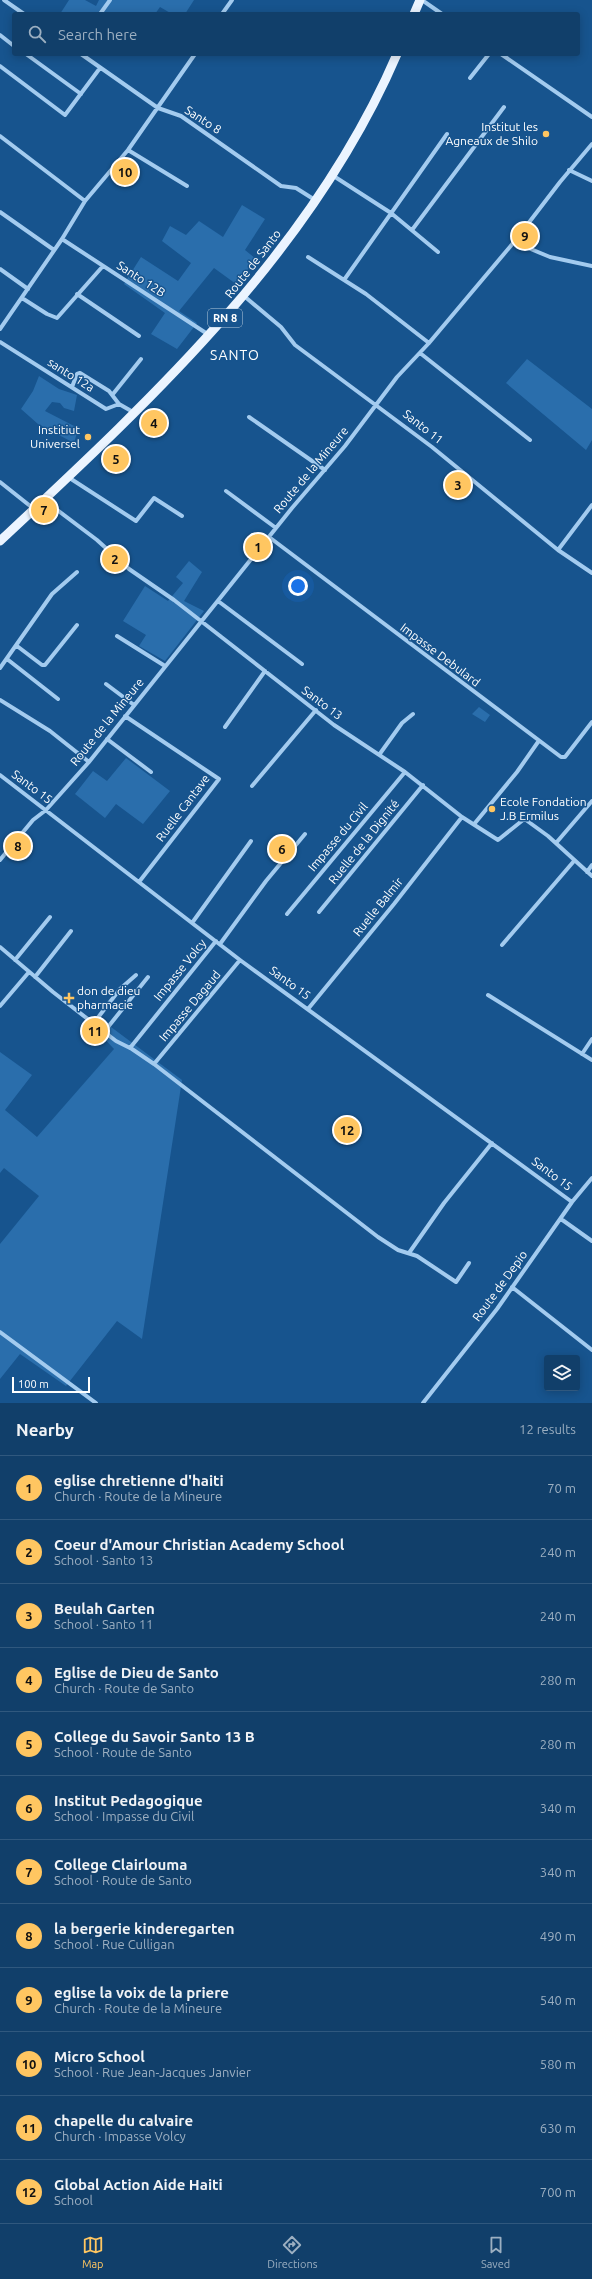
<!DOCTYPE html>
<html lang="en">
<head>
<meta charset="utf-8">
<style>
  :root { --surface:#113f6a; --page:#1e4a72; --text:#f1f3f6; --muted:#9cafc1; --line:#30587e; --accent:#ffc661 }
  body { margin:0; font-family:Ubuntu,sans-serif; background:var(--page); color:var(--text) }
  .controls { position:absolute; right:12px; bottom:12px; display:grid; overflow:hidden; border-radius:4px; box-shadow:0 2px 10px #0003 }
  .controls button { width:36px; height:36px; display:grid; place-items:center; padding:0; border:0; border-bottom:1px solid var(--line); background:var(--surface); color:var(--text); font:20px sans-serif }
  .scale { position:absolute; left:12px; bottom:10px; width:78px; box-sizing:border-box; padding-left:4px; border:2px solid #fff; border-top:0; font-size:11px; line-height:14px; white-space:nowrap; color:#fff; -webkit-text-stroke:3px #17548e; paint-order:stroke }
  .you { position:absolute; left:298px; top:586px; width:14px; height:14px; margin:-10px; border:3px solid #fff; border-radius:50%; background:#1a73e8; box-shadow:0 0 0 6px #1a73e833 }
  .badge { display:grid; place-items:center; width:26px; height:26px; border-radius:50%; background:var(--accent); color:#111; font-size:13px; font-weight:700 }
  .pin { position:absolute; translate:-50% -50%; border:2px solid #fff; box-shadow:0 1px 4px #0006 }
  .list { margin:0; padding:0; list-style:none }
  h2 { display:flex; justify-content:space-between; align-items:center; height:52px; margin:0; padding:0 16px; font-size:17px }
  h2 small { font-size:13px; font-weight:400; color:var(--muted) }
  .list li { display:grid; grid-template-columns:26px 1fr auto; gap:12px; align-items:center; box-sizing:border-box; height:64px; padding:0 16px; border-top:1px solid var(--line) }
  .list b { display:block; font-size:15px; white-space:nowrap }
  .list p { margin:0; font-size:13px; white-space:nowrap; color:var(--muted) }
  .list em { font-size:13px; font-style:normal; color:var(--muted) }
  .icon { flex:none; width:22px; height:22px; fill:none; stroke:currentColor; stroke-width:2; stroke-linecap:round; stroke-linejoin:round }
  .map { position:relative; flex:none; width:592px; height:1403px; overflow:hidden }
  .search { position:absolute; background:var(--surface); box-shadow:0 2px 10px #0003; left:12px; right:12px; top:12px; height:44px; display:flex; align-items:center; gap:10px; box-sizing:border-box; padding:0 14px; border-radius:4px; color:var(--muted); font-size:15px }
  .sheet { height:820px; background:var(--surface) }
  nav { display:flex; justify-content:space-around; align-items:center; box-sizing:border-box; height:56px; border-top:1px solid var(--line); background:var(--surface); font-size:11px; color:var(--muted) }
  nav a { display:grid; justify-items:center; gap:2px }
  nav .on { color:var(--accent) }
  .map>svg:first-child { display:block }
  .green { fill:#2a6eac }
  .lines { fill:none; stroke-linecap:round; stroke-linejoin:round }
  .street { stroke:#a3cbef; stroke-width:4 }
  .primary { stroke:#ebf4ff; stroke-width:9 }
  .poi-dot { fill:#ffc661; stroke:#17548e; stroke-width:1.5 }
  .labels { text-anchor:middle; stroke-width:3; stroke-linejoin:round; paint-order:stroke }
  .shield { fill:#17548e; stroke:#b9ccdd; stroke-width:1 }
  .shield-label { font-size:11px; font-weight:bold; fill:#fff }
  .street-label { font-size:12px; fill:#fff; stroke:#17548e }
  .poi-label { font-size:12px; fill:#fff; stroke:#17548e; text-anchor:end }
  .quarter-label { font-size:14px; letter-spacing:1px; fill:#fff; stroke:#17548e }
</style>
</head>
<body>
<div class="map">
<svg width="592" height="1403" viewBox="0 0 592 1403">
  <rect width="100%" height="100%" fill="#17548e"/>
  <path class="green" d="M69 0H85L96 6 99 0H194L185 14H172L160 7 155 14H60Z
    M242 205 265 219 245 250 256 259 236 284 214 268 179 311 197 323 177 349 151 334 165 313 124 284 141 257 178 281 191 263 162 241 170 226 186 235 199 221 223 237Z
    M527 359 592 409V440L586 450 506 383Z
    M39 376 59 389 77 395 74 411 64 408 60 403 52 402 45 411 76 427 77 433 74 443 38 424 21 409 33 391Z
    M189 561 202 572 184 601 204 611 165 661 139 646 146 635 123 621 145 586 168 601 183 583 176 577Z
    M479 707 490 715 485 722 472 714Z
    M126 758 170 791 143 824 116 804 105 818 75 794 93 771 107 781Z
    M103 1021 182 1080 142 1339 117 1321 66 1386 20 1354 0 1379V1244L39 1196 4 1168 0 1173V1052L32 1075 5 1110 37 1137 114 1049 98 1032Z"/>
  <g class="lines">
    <path class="street" d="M4 0 24 14
      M422 0 442 14
      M100 14 110 0
      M222 14 232 0
      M0 35 14 46
      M26 54 81 94
      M81 54 158 108 181 116 281 186 296 188 315 200
      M501 54 592 117
      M0 66 65 115 100 68
      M470 78 489 54
      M0 136 85 201
      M128 150 187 186
      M569 170 592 181
      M332 175 391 213 438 252
      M0 212 54 250
      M412 230 504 107
      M62 239 209 335
      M514 242 550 257 592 266
      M308 257 344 280
      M0 269 28 289
      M77 294 139 336
      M244 296 281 327 295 345 432 447 558 550 592 573
      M22 298 47 314 57 318 103 266
      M0 329 62 239 85 201 128 150 195 54
      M0 342 106 409 119 404 133 412
      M429 343 366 294 344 280 447 134
      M420 353 530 440
      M72 387 77 374 80 373 109 391 119 404
      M113 394 141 359
      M249 417 325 470
      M68 477 136 521 154 498 182 516
      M0 482 34 509
      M226 491 276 528
      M44 500 97 540 129 569 174 600 334 725 405 772 462 817 498 840 523 820H526L548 836 592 876
      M269 537 561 757H565L592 722
      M558 550 592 505
      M218 601 302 664
      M117 636 165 666
      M17 646 42 665H45L77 625
      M7 659 58 699
      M0 668 52 594 77 572
      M106 684 134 705
      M0 700 50 731 89 762
      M125 716 219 779 139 882
      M225 727 265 671
      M107 739 151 772
      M379 755 402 723 413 714
      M0 775 240 960 572 1202
      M252 786 316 710
      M475 823 517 772 538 742
      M556 843 592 801
      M0 860 33 820 46 810 89 762 292 508 345 446 397 377 429 343 514 242 560 182 592 144
      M587 872 592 865
      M319 912 423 785
      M287 914 405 772
      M192 923 251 841
      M220 944 266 881 305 834
      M502 945 574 861
      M0 947 53 992 116 1041 132 1049 154 1064 378 1237 398 1250 417 1256 456 1282 469 1263
      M15 960 50 917
      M35 977 71 931
      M488 995 592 1060
      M0 1006 29 972
      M308 1009 394 904 462 817
      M93 1024 120 989 136 975
      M104 1032 148 977
      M130 1048 216 941
      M582 1054 592 1039
      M154 1064 240 960
      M561 1219 592 1241
      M409 1253 444 1203 492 1143
      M512 1287 592 1350
      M0 1332 96 1403
      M423 1403 497 1309 572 1202 592 1178"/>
    <path class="primary" d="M414 14 420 0
      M0 541C153 398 313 250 397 54"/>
  </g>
  <g class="poi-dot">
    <circle cx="546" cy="134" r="4"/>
    <circle cx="88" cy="437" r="4"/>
    <circle cx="492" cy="809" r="4"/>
    <path d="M67 992h4v4h4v4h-4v4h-4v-4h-4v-4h4z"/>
  </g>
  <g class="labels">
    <rect class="shield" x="208" y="309" width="34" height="18" rx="3"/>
    <g class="shield-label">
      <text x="225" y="322">RN 8</text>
    </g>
    <g class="street-label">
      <text transform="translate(203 120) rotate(33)" y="4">Santo 8</text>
      <text transform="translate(253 264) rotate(-52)" y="4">Route de Santo</text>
      <text transform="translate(141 279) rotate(33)" y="4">Santo 12B</text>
      <text transform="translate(71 375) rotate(32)" y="4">santo 12a</text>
      <text transform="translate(423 427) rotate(38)" y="4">Santo 11</text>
      <text transform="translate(311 470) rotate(-50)" y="4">Route de la Mineure</text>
      <text transform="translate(440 655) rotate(37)" y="4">Impasse Debulard</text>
      <text transform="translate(322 703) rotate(37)" y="4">Santo 13</text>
      <text transform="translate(107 722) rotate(-51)" y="4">Route de la Mineure</text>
      <text transform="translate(32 787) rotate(37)" y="4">Santo 15</text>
      <text transform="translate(183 808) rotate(-53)" y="4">Ruelle Cantave</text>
      <text transform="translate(338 837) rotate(-50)" y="4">Impasse du Civil</text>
      <text transform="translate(364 842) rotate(-51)" y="4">Ruelle de la Dignité</text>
      <text transform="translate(378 907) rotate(-51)" y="4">Ruelle Balmir</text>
      <text transform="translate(180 970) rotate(-51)" y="4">Impasse Volcy</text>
      <text transform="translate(290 983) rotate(36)" y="4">Santo 15</text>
      <text transform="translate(190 1006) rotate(-50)" y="4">Impasse Dagaud</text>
      <text transform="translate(552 1174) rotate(37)" y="4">Santo 15</text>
      <text transform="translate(500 1286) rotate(-54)" y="4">Route de Depio</text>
    </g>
    <g class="poi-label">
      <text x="538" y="131">Institut les<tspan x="538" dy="14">Agneaux de Shilo</tspan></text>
      <text x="80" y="434">Institiut<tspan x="80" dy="14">Universel</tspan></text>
      <text x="500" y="806" text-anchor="start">Ecole Fondation<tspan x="500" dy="14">J.B Ermilus</tspan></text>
      <text x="77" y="995" text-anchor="start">don de dieu<tspan x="77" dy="14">pharmacie</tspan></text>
    </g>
    <g class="quarter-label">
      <text x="235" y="360">SANTO</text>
    </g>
  </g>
</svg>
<div class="controls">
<button><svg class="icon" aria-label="layers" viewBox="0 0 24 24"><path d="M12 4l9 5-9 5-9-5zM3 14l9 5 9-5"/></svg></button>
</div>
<div class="scale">100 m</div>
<div class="you"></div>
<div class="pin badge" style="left:258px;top:547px">1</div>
<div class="pin badge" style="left:115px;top:559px">2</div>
<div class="pin badge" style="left:458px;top:485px">3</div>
<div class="pin badge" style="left:154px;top:423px">4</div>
<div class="pin badge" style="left:116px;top:459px">5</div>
<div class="pin badge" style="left:282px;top:849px">6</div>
<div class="pin badge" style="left:44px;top:510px">7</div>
<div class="pin badge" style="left:18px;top:846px">8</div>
<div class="pin badge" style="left:525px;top:236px">9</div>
<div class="pin badge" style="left:125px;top:172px">10</div>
<div class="pin badge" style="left:95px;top:1031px">11</div>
<div class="pin badge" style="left:347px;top:1130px">12</div>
<div class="search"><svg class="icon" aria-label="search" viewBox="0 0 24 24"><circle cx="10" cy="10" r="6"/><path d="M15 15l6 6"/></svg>Search here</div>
</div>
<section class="sheet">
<h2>Nearby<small>12 results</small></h2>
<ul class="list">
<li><span class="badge">1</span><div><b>eglise chretienne d'haiti</b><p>Church · Route de la Mineure</p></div><em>70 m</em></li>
<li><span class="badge">2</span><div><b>Coeur d'Amour Christian Academy School</b><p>School · Santo 13</p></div><em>240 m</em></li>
<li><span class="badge">3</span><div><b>Beulah Garten</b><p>School · Santo 11</p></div><em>240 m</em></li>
<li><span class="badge">4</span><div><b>Eglise de Dieu de Santo</b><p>Church · Route de Santo</p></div><em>280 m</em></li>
<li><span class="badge">5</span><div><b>College du Savoir Santo 13 B</b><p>School · Route de Santo</p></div><em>280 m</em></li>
<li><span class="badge">6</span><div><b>Institut Pedagogique</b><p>School · Impasse du Civil</p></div><em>340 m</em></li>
<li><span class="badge">7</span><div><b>College Clairlouma</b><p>School · Route de Santo</p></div><em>340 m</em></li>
<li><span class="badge">8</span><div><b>la bergerie kinderegarten</b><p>School · Rue Culligan</p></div><em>490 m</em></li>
<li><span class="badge">9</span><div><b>eglise la voix de la priere</b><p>Church · Route de la Mineure</p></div><em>540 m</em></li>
<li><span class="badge">10</span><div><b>Micro School</b><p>School · Rue Jean-Jacques Janvier</p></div><em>580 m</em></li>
<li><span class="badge">11</span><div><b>chapelle du calvaire</b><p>Church · Impasse Volcy</p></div><em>630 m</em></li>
<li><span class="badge">12</span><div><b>Global Action Aide Haiti</b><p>School</p></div><em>700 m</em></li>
</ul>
</section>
<nav>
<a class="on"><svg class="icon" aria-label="map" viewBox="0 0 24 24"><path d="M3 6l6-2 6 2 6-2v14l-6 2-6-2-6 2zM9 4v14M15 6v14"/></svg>Map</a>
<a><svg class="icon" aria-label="directions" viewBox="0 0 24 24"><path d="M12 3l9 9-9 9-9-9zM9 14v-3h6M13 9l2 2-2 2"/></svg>Directions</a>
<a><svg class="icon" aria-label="saved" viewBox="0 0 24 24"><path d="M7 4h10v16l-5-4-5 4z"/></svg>Saved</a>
</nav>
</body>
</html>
